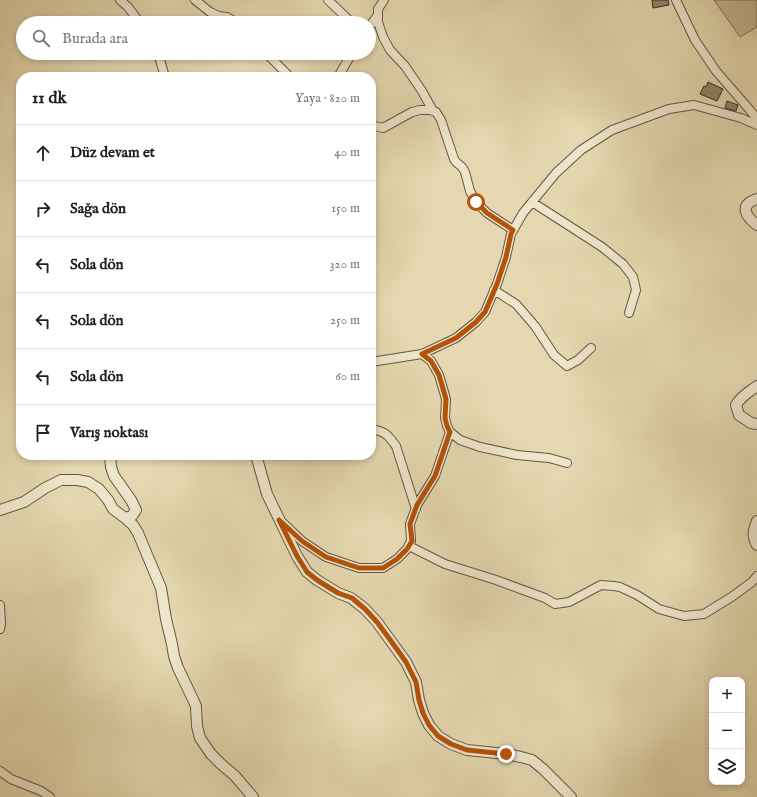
<!DOCTYPE html>
<html lang="tr">
<head>
<meta charset="utf-8">
<style>
  :root { --surface:#fff; --page:#f6f6f6; --text:#202124; --muted:#757577; --line:#e0e0e0 }
  body { margin:0; font-family:"IM FELL English",serif; background:var(--page); color:var(--text) }
  .controls { position:absolute; right:12px; bottom:12px; display:grid; overflow:hidden; border-radius:8px; box-shadow:0 2px 6px #0003 }
  .controls button { width:36px; height:36px; display:grid; place-items:center; padding:0; border:0; border-bottom:1px solid var(--line); background:var(--surface); color:var(--text); font:20px sans-serif }
  .stop { position:absolute; width:12px; height:12px; margin:-9px; border:3px solid #b45309; border-radius:50%; background:#fff }
  .stop.end { background:#b45309; border-color:#fff; box-shadow:0 1px 4px #0008 }
  .list { margin:0; padding:0; list-style:none }
  h2 { display:flex; justify-content:space-between; align-items:center; height:52px; margin:0; padding:0 16px; font-size:17px }
  h2 small { font-size:13px; font-weight:400; color:var(--muted) }
  .list li { display:grid; grid-template-columns:26px 1fr auto; gap:12px; align-items:center; box-sizing:border-box; height:56px; padding:0 16px; border-top:1px solid var(--line) }
  .list b { display:block; font-size:15px; white-space:nowrap }
  .list em { font-size:13px; font-style:normal; color:var(--muted) }
  .icon { flex:none; width:22px; height:22px; fill:none; stroke:currentColor; stroke-width:2; stroke-linecap:round; stroke-linejoin:round }
  .map { position:relative; flex:none; width:757px; height:797px; overflow:hidden }
  .search { position:absolute; background:var(--surface); box-shadow:0 2px 6px #0003; left:16px; top:16px; width:360px; height:44px; display:flex; align-items:center; gap:10px; box-sizing:border-box; padding:0 14px; border-radius:22px; color:var(--muted); font-size:15px }
  .panel { position:absolute; background:var(--surface); box-shadow:0 2px 6px #0003; left:16px; top:72px; width:360px; height:388px; border-radius:16px }
  .map>svg:first-child { display:block }
  .green { fill:#c8ba97; stroke:#81725a }
  .building { fill:#938469; stroke:#3a2a1d }
  .lines { fill:none; stroke-linecap:round; stroke-linejoin:round }
  .minor-casing { stroke:#655642; stroke-width:10 }
  .tertiary-casing { stroke:#655642; stroke-width:12 }
  .minor { stroke:#eee6cc; stroke-width:8 }
  .tertiary { stroke:#eee6cc; stroke-width:10 }
  .route { stroke:#b45309; stroke-width:5 }
</style>
</head>
<body>
<div class="map">
<svg width="757" height="797" viewBox="0 0 757 797">
  <rect width="100%" height="100%" fill="#e5d8b0"/>
  <filter id="stains"><feTurbulence type="fractalNoise" baseFrequency=".005" numOctaves="4"/><feColorMatrix values="0 0 0 0 .2 0 0 0 0 .09 0 0 0 0 .02 0 0 0 .5 -.17"/></filter>
  <radialGradient id="worn" r=".72"><stop offset=".6" stop-color="#630" stop-opacity="0"/><stop offset="1" stop-color="#630" stop-opacity=".3"/></radialGradient>
  <path class="green" d="M714 0H757V27L740 37Z"/>
  <path class="building" d="M652 0H668L669 5 653 8Z
    M708 82 723 89 717 101 700 94 704 86 706 87Z
    M727 101 738 105 736 111 725 108Z"/>
  <g class="lines">
    <g class="minor-casing">
      <path id="minor" d="M120 0 128 7 140 23
        M195 0 210 12 219 16 227 17 237 23
        M328 0 352 23
        M384 0 378 9V22L383 37 390 50 405 66 422 91 433 111
        M676 0 695 40 716 71 749 109 757 119
        M369 27 378 15
        M158 53 165 77
        M266 53 290 77
        M338 77 352 53
        M371 125 383 128 412 112 420 110H431L436 112 441 120 454 159 456 162 462 167 465 172 470 191 476 202 487 213 513 230
        M532 202 602 247 623 264 633 277 636 290 629 313
        M494 290 516 304 535 326 554 355 567 366 578 360 591 348
        M422 354 431 361 439 375 446 399 445 418 447 426 450 432 460 440 480 447 517 455 549 458 567 463
        M371 362 422 354 456 338 476 322 485 312 497 284 506 257 511 234 523 213 556 173 581 150 612 130 669 109 694 105 741 118 757 125
        M371 429C386 432 387 434 396 446L416 509
        M283 523 302 541 326 557 359 568H383L397 559 407 549 411 541 410 524 417 505 435 476 450 432
        M409 546 445 564 496 580 545 598 555 604 569 602 601 585 614 586 620 587 637 595 659 609 684 616 704 614 733 596 752 582 757 576
        M0 605 1 624 0 629
        M0 771 11 779 41 791 50 797"/>
    </g>
    <g class="tertiary-casing">
      <path id="tertiary" d="M757 199C739 205 745 216 757 225
        M757 386C749 392 741 396 736 405L739 415 751 423 757 424
        M256 455 267 494 297 556 307 572 317 580 338 593 351 598 365 609 377 622 406 662 416 682 419 700 423 713 429 725 438 736 451 744 467 750 506 754 521 757 532 760 543 769 571 797
        M0 510 24 502 45 488 61 480H77L88 482 99 489 108 500 113 509 125 518 132 516 136 510 131 500 114 476 111 467 110 455
        M125 518 133 525 138 533 161 588 166 619 172 644 174 656 178 668 190 693 196 706 197 726 200 738 211 754 221 764 235 776 253 797
        M757 521C753 531 752 536 757 545"/>
    </g>
    <use href="#minor" class="minor"/>
    <use href="#tertiary" class="tertiary"/>
  </g>
  <g class="lines">
    <path class="route" d="M476 202 487 213 513 230 511 234 506 257 497 284 485 312 476 322 456 338 422 354 431 361 439 375 446 399 445 418 447 426 450 432 435 476 417 505 410 524 412 541 407 549 397 559 383 568H359L326 557 302 541 279 520 297 556 307 572 317 580 338 593 352 598 365 609 377 622 391 641 406 662 416 682 419 700 423 713 429 725 438 736 451 744 467 750 506 754"/>
  </g>
  <rect width="100%" height="100%" filter="url(#stains)"/>
  <rect width="100%" height="100%" fill="url(#worn)"/>
</svg>
<div class="controls">
<button>+</button>
<button>−</button>
<button><svg class="icon" aria-label="layers" viewBox="0 0 24 24"><path d="M12 4l9 5-9 5-9-5zM3 14l9 5 9-5"/></svg></button>
</div>
<div class="stop" style="left:476px;top:202px"></div>
<div class="stop end" style="left:506px;top:754px"></div>
<div class="search"><svg class="icon" aria-label="search" viewBox="0 0 24 24"><circle cx="10" cy="10" r="6"/><path d="M15 15l6 6"/></svg>Burada ara</div>
<section class="panel">
<h2>11 dk<small>Yaya · 820 m</small></h2>
<ul class="list">
<li><svg class="icon" aria-label="ahead" viewBox="0 0 24 24"><path d="M12 20V5M6 11l6-6 6 6"/></svg><div><b>Düz devam et</b></div><em>40 m</em></li>
<li><svg class="icon" aria-label="right" viewBox="0 0 24 24"><path d="M7 20v-9h11M14 6l5 5-5 5"/></svg><div><b>Sağa dön</b></div><em>150 m</em></li>
<li><svg class="icon" aria-label="left" viewBox="0 0 24 24"><path d="M17 20v-9H6M10 6l-5 5 5 5"/></svg><div><b>Sola dön</b></div><em>320 m</em></li>
<li><svg class="icon" aria-label="left" viewBox="0 0 24 24"><path d="M17 20v-9H6M10 6l-5 5 5 5"/></svg><div><b>Sola dön</b></div><em>250 m</em></li>
<li><svg class="icon" aria-label="left" viewBox="0 0 24 24"><path d="M17 20v-9H6M10 6l-5 5 5 5"/></svg><div><b>Sola dön</b></div><em>60 m</em></li>
<li><svg class="icon" aria-label="arrive" viewBox="0 0 24 24"><path d="M6 21V4h12l-3 4 3 4H6"/></svg><div><b>Varış noktası</b></div></li>
</ul>
</section>
</div>
</body>
</html>
